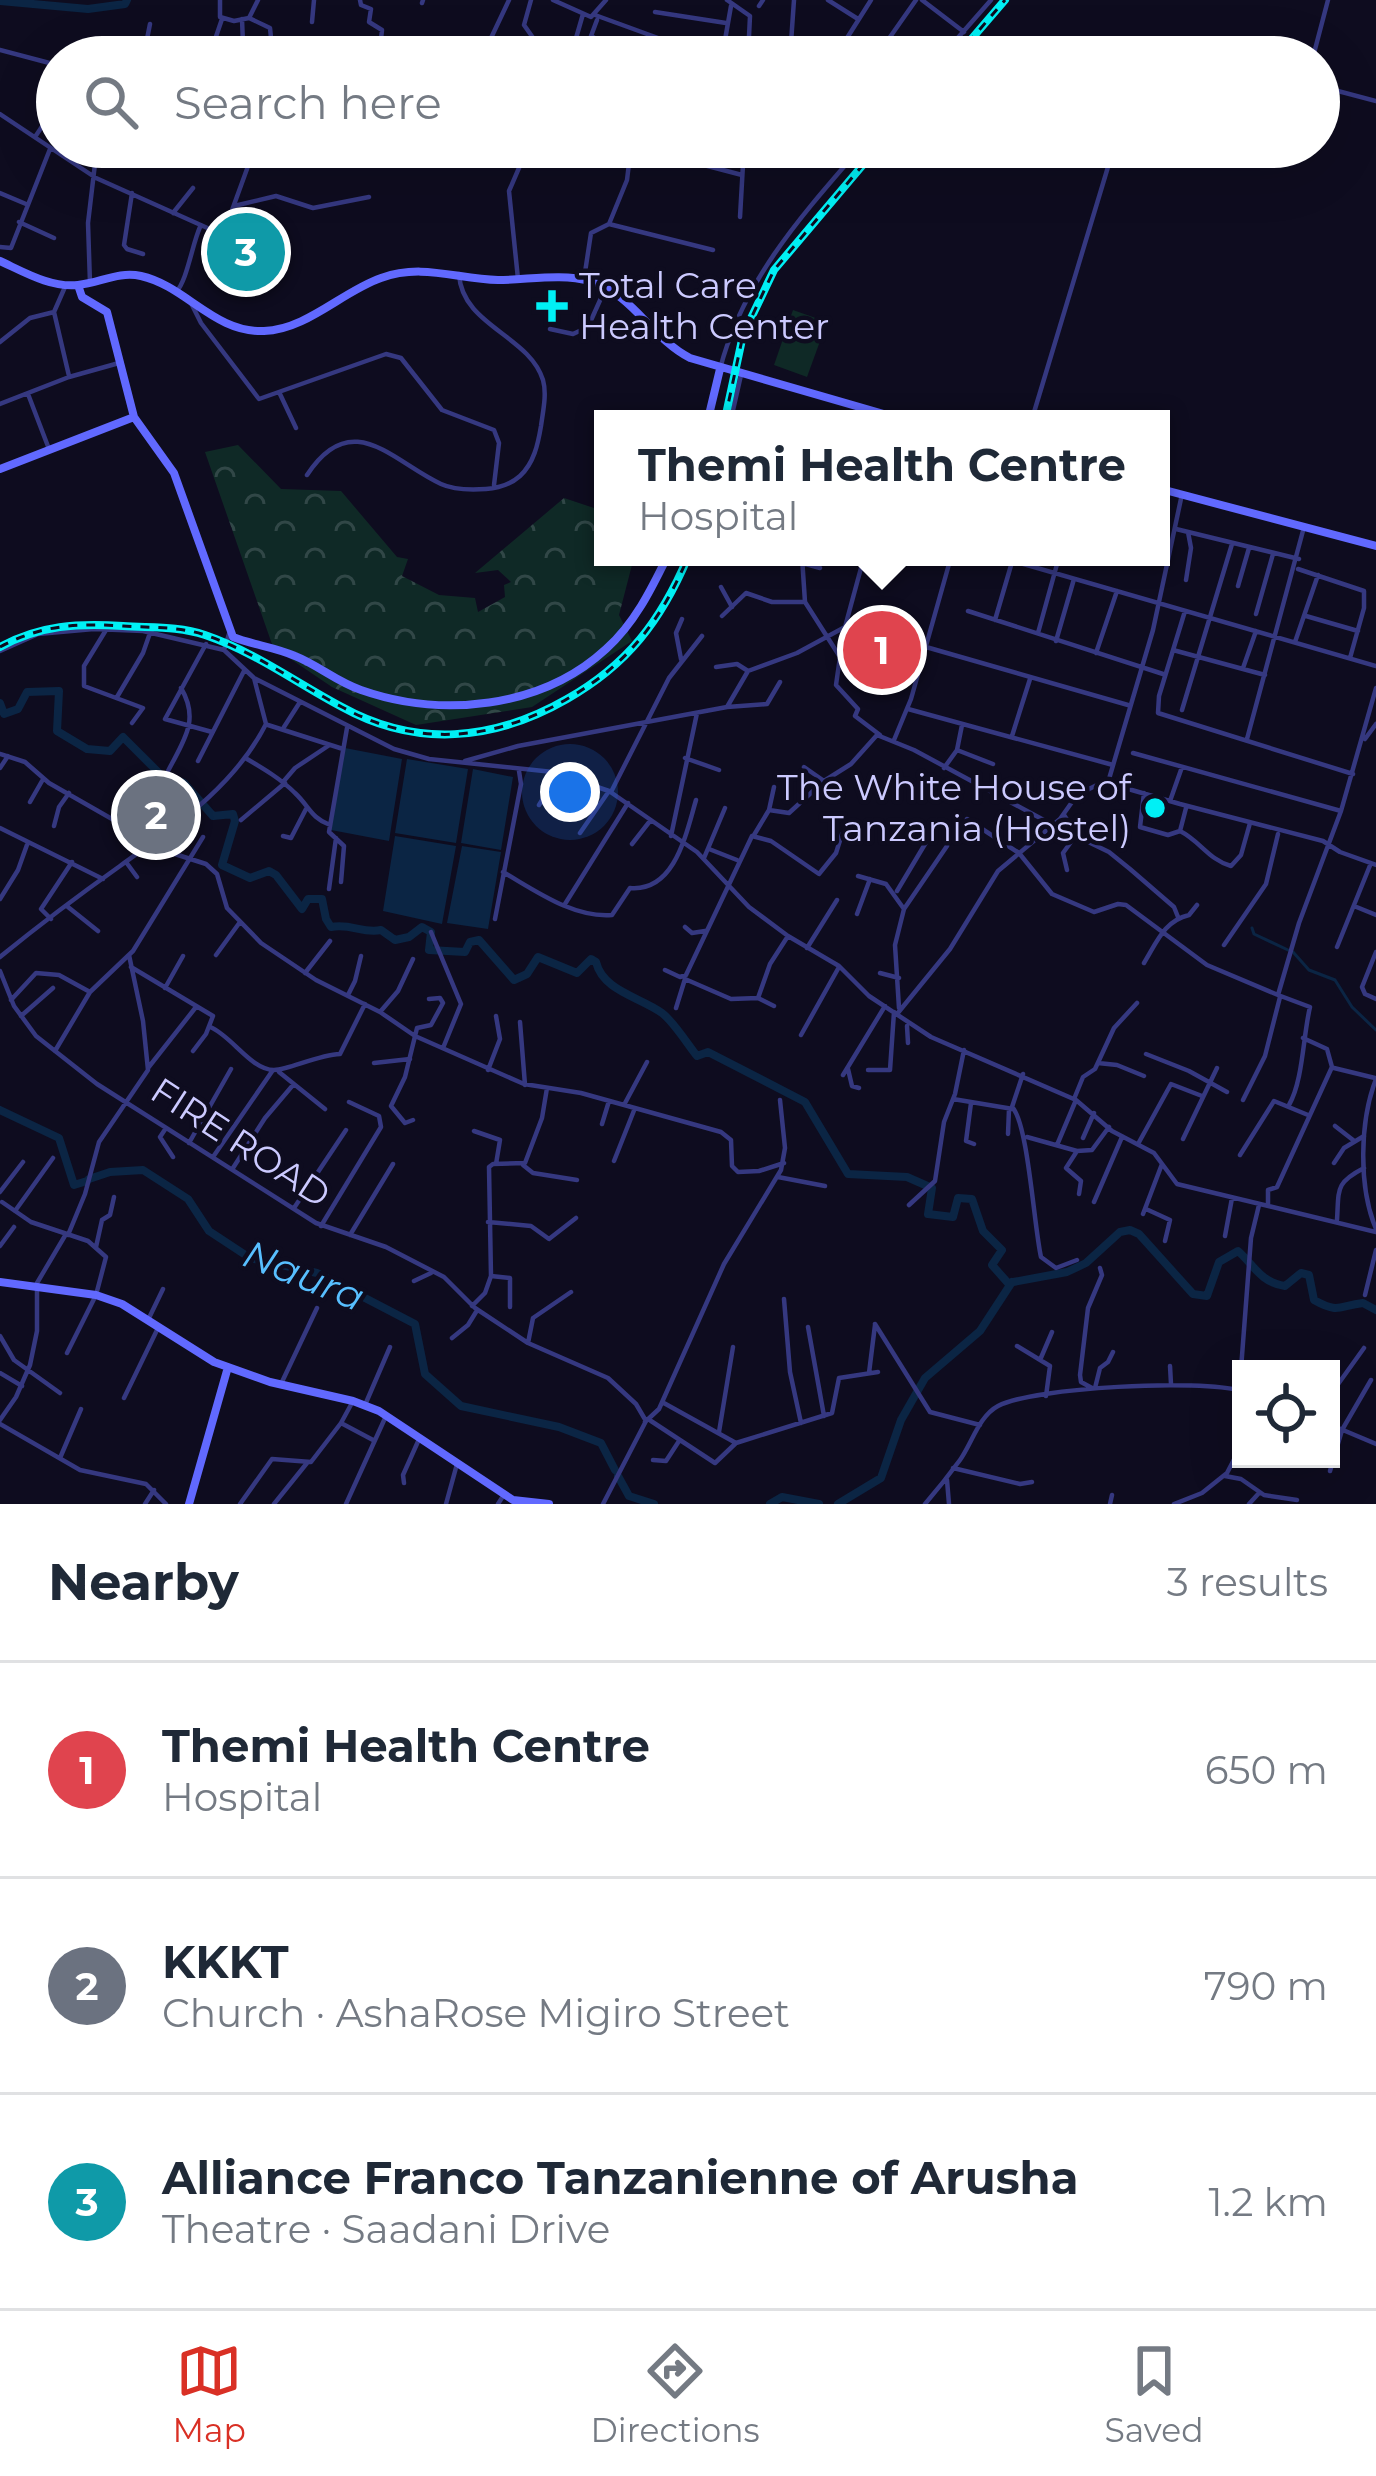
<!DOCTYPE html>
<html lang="en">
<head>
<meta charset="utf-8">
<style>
  :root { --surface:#fff; --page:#f2f2f3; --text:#1f2937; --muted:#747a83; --line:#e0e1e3; --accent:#d93025 }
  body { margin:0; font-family:Montserrat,sans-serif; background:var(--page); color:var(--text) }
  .controls { position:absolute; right:36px; bottom:36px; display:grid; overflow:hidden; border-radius:0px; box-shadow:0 12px 48px #0002 }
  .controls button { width:108px; height:108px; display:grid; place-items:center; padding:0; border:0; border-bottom:3px solid var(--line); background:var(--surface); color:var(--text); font:60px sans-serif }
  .you { position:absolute; left:570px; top:792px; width:42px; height:42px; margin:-30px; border:9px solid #fff; border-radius:50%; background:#1a73e8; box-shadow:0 0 0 18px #1a73e833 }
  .badge { display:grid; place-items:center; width:78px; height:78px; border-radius:50%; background:var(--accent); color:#fff; font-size:39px; font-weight:700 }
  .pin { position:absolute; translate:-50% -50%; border:6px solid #fff; box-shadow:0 3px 12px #0006 }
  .popup { position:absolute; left:594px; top:410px; width:576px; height:156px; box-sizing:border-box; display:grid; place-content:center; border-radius:0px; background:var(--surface); filter:drop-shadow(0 3px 9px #0005); font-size:39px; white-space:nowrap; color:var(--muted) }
  .popup b { font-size:45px; color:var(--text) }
  .popup::after { content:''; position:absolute; left:50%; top:100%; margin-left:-24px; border:24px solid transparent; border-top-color:var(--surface) }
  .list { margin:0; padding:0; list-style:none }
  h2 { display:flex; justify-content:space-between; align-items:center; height:156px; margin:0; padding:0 48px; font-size:51px }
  h2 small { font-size:39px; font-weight:400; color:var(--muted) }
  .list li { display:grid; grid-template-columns:78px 1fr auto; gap:36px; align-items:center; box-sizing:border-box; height:216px; padding:0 48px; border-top:3px solid var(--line) }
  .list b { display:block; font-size:45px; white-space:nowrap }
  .list p { margin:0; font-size:39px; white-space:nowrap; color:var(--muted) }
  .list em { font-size:39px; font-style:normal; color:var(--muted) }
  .icon { flex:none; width:66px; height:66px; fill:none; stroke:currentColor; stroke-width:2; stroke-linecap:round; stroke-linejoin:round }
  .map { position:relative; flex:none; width:1376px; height:1504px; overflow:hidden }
  .search { position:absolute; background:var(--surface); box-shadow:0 12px 48px #0002; left:36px; right:36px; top:36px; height:132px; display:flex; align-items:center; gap:30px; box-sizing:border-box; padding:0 42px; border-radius:66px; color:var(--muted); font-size:45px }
  .sheet { height:804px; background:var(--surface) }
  nav { display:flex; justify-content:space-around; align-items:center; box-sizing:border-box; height:168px; border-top:3px solid var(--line); background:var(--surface); font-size:33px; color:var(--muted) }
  nav a { display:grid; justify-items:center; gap:6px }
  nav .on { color:var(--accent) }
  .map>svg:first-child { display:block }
  .forest { fill:url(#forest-crowns) }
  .pitch { fill:#0f2926 }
  .water { fill:#0b2544 }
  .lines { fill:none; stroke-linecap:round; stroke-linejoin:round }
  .stream { stroke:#0b2544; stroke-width:3 }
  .river { stroke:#0b2544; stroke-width:8 }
  .street { stroke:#353880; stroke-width:4.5 }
  .secondary { stroke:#6169ff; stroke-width:8 }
  .rail-casing { stroke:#00f0f5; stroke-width:8 }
  .rail { stroke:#0e0c1f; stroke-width:3; stroke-dasharray:9; stroke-linecap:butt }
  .poi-dot { fill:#00f0f5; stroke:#0e0c1f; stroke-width:4.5 }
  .labels { text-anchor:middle; stroke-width:9; stroke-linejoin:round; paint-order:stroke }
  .poi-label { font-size:36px; fill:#cccaff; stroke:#0e0c1f; text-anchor:start }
  .street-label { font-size:36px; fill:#cccaff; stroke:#0e0c1f }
  .water-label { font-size:39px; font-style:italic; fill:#58bfff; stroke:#0e0c1f }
</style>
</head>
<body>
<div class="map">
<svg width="1376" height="1504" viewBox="0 0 1376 1504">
  <defs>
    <pattern id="forest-crowns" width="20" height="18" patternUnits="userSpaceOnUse" patternTransform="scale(3)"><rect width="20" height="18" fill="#0f2926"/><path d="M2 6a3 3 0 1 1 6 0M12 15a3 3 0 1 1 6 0" fill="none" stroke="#314747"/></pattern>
  </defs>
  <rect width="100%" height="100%" fill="#0e0c1f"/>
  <path class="forest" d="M238 445 281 489 341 491 397 557 408 559 402 576 439 595 475 598 478 612 505 597 504 585 511 582 498 570 475 573 564 498 603 511V557H634L619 615 632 641 532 707 416 725 332 687 273 647 205 452Z"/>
  <path class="pitch" d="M793 310 827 322 807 377 774 365Z"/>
  <path class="water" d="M345 748 402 759 389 841 331 830Z
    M407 759 468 769 456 843 395 833Z
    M473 769 513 777 501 850 461 843Z
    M395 836 456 846 442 924 383 911Z
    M462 846 501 852 488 929 447 923Z"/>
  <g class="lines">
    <path class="stream" d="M1252 928 1254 934 1288 950
      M1293 952 1309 970 1335 980 1352 1007 1376 1030"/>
    <path class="river" d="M0 1 88 9 125 4 127 0
      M0 703 4 714 18 709 27 692 59 691 57 731 87 749 110 751 123 737 160 774 184 783 213 816 233 814 235 821 222 865 250 878 269 871 276 875 302 909 308 899H322L326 919 331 927C351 923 363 934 381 930L395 940 409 937 422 927 431 932 429 950 465 952 470 942 479 940 514 980 527 974 538 957 577 973 591 959 596 962C603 991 640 997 662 1013 674 1022 688 1045 697 1056L708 1052 805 1102 848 1174 907 1177 932 1188 928 1214 953 1217 958 1198 972 1199 983 1231 1002 1250 992 1265 1008 1283 1067 1272 1086 1263 1120 1232 1130 1230 1139 1234 1193 1294 1207 1296 1219 1262 1238 1251C1252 1263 1261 1283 1285 1286L1301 1273 1309 1275 1314 1300C1339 1314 1338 1306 1363 1303L1376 1310
      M0 1110 59 1138 74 1185 87 1181
      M89 1179 110 1172 143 1170 188 1199 209 1231 250 1258 317 1273 415 1324 425 1374 461 1406 559 1427 601 1443 615 1470
      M618 1476 629 1496 654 1504
      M770 1504 782 1497 819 1504
      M838 1504 881 1478 901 1420 925 1378 980 1331 1012 1282"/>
    <path class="street" d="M220 0V17L234 21 249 18 258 0
      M360 0 361 5 371 9 369 22 382 30 379 57
      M531 0 524 25 536 42V57
      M553 0 591 17 606 0
      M727 0 750 16 748 57
      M828 0 858 19
      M922 0 964 32
      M422 3 423 0
      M759 6 763 0
      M655 12 726 23
      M595 15 658 38
      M249 18 270 28 273 57
      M597 20 591 36 628 57
      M312 22 314 0
      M0 50 57 65
      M144 54 150 24
      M135 57 139 52 152 57
      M209 57 222 19
      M236 57 243 44 242 19
      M482 57 509 0
      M575 57 572 52 583 14
      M722 57 731 6
      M790 57 794 0
      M835 57 871 0
      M876 57 916 0
      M941 57 991 0
      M1138 57 1144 42 1152 40 1210 57
      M1313 57 1328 0
      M1319 86 1376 101
      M0 114 96 178 223 235 255 147
      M35 137 57 104
      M193 147H205
      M261 147 297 154 327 147
      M635 147 742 175
      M809 147 846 164
      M0 193 26 204
      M132 193 124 245 127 249 143 254
      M234 206 276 196 313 208 369 197
      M173 213 193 188
      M740 217 744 147
      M19 222 54 238
      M609 224 713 250
      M0 247 11 248 50 149
      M518 279 509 191 528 147
      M584 279 591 233 609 224 627 180 631 147
      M90 283 88 223 97 147
      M176 292C187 281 192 245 200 227
      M191 303 201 323 259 399 386 354 401 358 442 410 494 430 499 443 494 485
      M54 312 69 376
      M550 329 573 334 588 327 606 287
      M0 342 30 318 54 312 65 287
      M720 369C743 280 802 215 861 147
      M28 394 49 449
      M280 394 296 428
      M0 404 69 377 119 363
      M731 419 741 375
      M1032 419 1114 147
      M307 475C352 406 393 462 441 484 454 490 472 490 486 489 499 488 510 485 520 476 534 463 538 444 541 426 543 411 547 394 543 380 529 335 462 326 459 274
      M1182 494 1153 630 1109 779 1118 786 1180 804 1323 841 1340 852 1376 865
      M1176 529 1299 559
      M802 557 805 602 840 657 836 685 858 709 855 716 880 735
      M999 557 1376 666
      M802 563 820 568
      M1298 569 1364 591V608L1350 658
      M1186 580 1191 548 1188 532
      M1238 586 1249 548
      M721 587 732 607
      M968 611 1163 674
      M1185 611 1159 696 1158 713 1353 774
      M1256 614 1273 554
      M722 616 746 593 772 602H805
      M1306 616 1358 631
      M995 620 1012 562
      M847 625 865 660 916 681
      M106 630 84 666V686L143 708 132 723
      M1038 633 1059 557
      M229 634 224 650 254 678 394 749 429 759 553 772 609 791 697 852 749 907 788 936 839 966 869 996 931 1037 1076 1100 1112 1131 1154 1153 1177 1184 1376 1232
      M1056 641 1074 579
      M1295 642 1318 575
      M206 644 165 719 212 732
      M926 647 1128 705
      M1173 650 1265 675
      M0 651 38 634 94 629 143 631 224 650
      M1096 653 1117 591
      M681 659 676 633 682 619
      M716 667 737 664 748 671
      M1243 668 1256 631
      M117 697 143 653 150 633
      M727 707 767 704 780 682
      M908 709 1113 765
      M1182 710 1232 544
      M268 725 343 749
      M284 727 300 702
      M1012 736 1030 679
      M1247 739 1304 527
      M1365 739 1376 724
      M894 740 911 699 951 557
      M957 750 993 764
      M1133 753 1341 811
      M0 754 25 762 49 783 154 843
      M685 758 719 770
      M247 759C264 769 281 779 295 793 309 806 311 818 330 825
      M198 761 244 671
      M465 761 518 746 727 707 748 671 797 653 845 627 864 557
      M804 767 824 781
      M0 768 8 756
      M944 768 957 750 962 725
      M168 771C184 740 200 720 181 688
      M283 782 295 768 328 746
      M1046 785 1074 798
      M611 792 669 678 702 636
      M1144 793 1140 827 1168 835 1180 831C1200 841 1209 860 1231 866L1241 855 1250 823
      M1170 801 1182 767
      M30 802 42 781
      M539 805 559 773
      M769 810 789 813 824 781 851 764 877 735 914 750 1053 825
      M1064 815 1078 837 1109 852 1130 869 1174 907 1178 917
      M967 819 1019 853 1052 894 1094 912 1118 904 1126 905 1207 965 1278 995 1299 923 1341 811 1376 688
      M241 820 285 783
      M54 826 59 807 69 793
      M0 828 103 879
      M1180 831 1186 808
      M580 833 609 791
      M754 835 769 810 774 787
      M283 836 291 838 306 809
      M671 836 697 713
      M632 844 650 821
      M150 846 206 864 217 874 227 908 261 943 316 980 380 1012 415 1036 524 1084 581 1093 721 1132 731 1140 732 1166 738 1172 759 1171 784 1163
      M709 849 737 860
      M704 858 725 808
      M126 862 137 877
      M1067 870 1063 853 1076 835
      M503 872C536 891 573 918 612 915L630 888C675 892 686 834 696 800
      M858 876 886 884 904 909 895 945 899 1008
      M341 882 344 846 329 832 347 728
      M329 889 336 838
      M897 891 931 834
      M0 899 18 870 28 842
      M565 904 628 803
      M1354 906 1376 915
      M68 907 98 931
      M904 909 947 846
      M857 914 870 879
      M51 919 41 909 72 862
      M495 919 521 784 519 771
      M685 927 692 933 705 931
      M431 932 461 1004 443 1048
      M1224 945 1266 884 1278 834
      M1337 947 1371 863
      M807 948 837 900
      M1376 952 1362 987 1365 994 1376 999
      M216 955 240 922
      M0 957C38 926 79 895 120 866 175 826 234 787 266 724L254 678
      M1144 963C1157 942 1164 921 1189 915L1197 905
      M131 967 213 1016 206 1034 193 1051
      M665 970 680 977 686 975 752 836 771 841 819 874 836 853 842 834
      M0 971 14 1006 36 1036 97 1084 316 1223 386 1247 444 1277 475 1308 528 1343 608 1378 636 1404 646 1421 603 1504
      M305 973 330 941
      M880 973 899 978
      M685 979 731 999 758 998 774 1006
      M165 988 183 956
      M348 995 355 981 361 956
      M1278 995 1310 1007C1303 1036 1303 1081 1289 1105
      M758 998 770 964 788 936
      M11 1000 36 973 59 975 90 992
      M676 1008 685 979
      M380 1012 398 991 413 959
      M897 1014 950 949 998 871 1060 819 1077 795 1109 779
      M21 1016 53 988
      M520 1022 525 1085
      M907 1026 908 1043
      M210 1027C231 1035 251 1070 274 1070 289 1070 317 1055 340 1054L365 1004
      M801 1035 839 967
      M55 1051 90 992 133 951 203 837
      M1146 1054 1189 1071 1227 1092
      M374 1063 410 1059
      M1098 1063 1117 1065 1144 1076
      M148 1068 196 1007
      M1334 1068 1375 1078
      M848 1069 852 1086 859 1088
      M488 1070 500 1039 496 1016
      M868 1070H890L894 1012
      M279 1072 325 1109
      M1023 1074 1012 1107C1028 1122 1034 1227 1041 1257L1056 1268 1077 1260
      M843 1075 885 1006
      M1376 1079C1360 1120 1358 1186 1376 1229
      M953 1099 1013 1109
      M1074 1099 1083 1077 1095 1069 1114 1028 1137 1003
      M1243 1100 1265 1056 1280 997
      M971 1103 966 1141 974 1144
      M624 1105 647 1062
      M413 1120 405 1123 391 1106 405 1077 417 1028 431 1025 443 1003 440 998 429 999
      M602 1124 609 1101
      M1335 1126 1353 1140
      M166 1128 160 1137 173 1157
      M474 1131 500 1140 496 1164
      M1008 1134 1009 1109
      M1027 1137 1077 1151 1092 1150 1109 1127
      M1083 1138 1094 1113
      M1183 1139 1217 1068
      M189 1143 231 1069
      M1138 1144 1171 1084 1202 1096
      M1057 1145 1076 1100
      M1077 1151 1066 1168 1081 1181 1079 1194
      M1240 1155 1274 1101 1308 1115
      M213 1157 273 1070
      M614 1161 635 1108
      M1334 1163 1344 1148 1364 1136
      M523 1165 533 1173 577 1180
      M233 1168 265 1118 293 1085
      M778 1177 825 1186
      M0 1192 23 1162
      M2 1202 31 1222 88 1241 106 1257 96 1295 67 1353
      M1094 1202 1122 1137
      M909 1205 935 1181 944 1122 955 1094 964 1050
      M1268 1206V1190L1277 1187 1332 1067 1327 1049 1303 1038
      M294 1208 346 1130
      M1146 1209 1170 1220 1165 1241
      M15 1211 53 1158
      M1143 1214 1162 1164
      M1337 1220C1339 1189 1335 1183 1364 1168
      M488 1222 531 1226 549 1239 576 1218
      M321 1226 381 1127 379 1116 349 1102
      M68 1235 85 1194 99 1142 148 1070 143 1021 129 955
      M350 1235 393 1164
      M1225 1236 1232 1198
      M0 1246 14 1227
      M96 1247 102 1220 110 1215 114 1197
      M491 1276 510 1278V1307
      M414 1281 431 1273
      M1365 1295 1376 1250
      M784 1299 790 1372 801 1423
      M472 1306 485 1293 491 1276 489 1167 493 1164 525 1163 542 1118 547 1088
      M149 1318 163 1289
      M875 1324 930 1412 980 1425
      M808 1327 824 1416
      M0 1336 14 1360 60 1393
      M452 1338 468 1325 476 1312
      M528 1343 533 1318 571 1292
      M1017 1346 1050 1366 1046 1396
      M1040 1360 1052 1332
      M1170 1366 1171 1384
      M1241 1369 1251 1238 1259 1205
      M0 1373 22 1386
      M869 1373 875 1325
      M281 1384 317 1308
      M1092 1388 1081 1382 1080 1375 1088 1308 1102 1275 1100 1268
      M1095 1388 1100 1368 1108 1362 1113 1352
      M1331 1394 1364 1348
      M124 1398 158 1328
      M662 1402 736 1443
      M365 1405 390 1347
      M0 1420 16 1397 30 1365 37 1331V1283L66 1234
      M651 1421 715 1463 736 1443 832 1413 839 1378 878 1372
      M645 1422 659 1409 724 1264 781 1170 785 1148 780 1100
      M341 1423 373 1440
      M0 1424 80 1470 146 1484 166 1504
      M1331 1425 1376 1444
      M719 1432 733 1347
      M60 1458 81 1409
      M653 1460 666 1461 679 1441
      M953 1468 1020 1484 1032 1482
      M1330 1471 1342 1430 1371 1380
      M1225 1476 1241 1479 1264 1495 1297 1500
      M947 1480 949 1504
      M404 1483 403 1475 420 1437
      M145 1504 154 1490
      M240 1504 272 1459 311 1462 341 1423 353 1401
      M274 1504 307 1463
      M346 1504 386 1416
      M446 1504 457 1464
      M498 1504 505 1493
      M925 1504C937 1490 949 1475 960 1460 972 1443 979 1416 998 1406 1034 1387 1201 1379 1241 1391
      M1110 1504 1112 1495
      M1174 1504 1202 1493 1227 1473 1241 1446
      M1249 1504 1259 1493"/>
    <path class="secondary" d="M0 261C24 272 51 288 78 285 100 283 118 271 141 276 186 286 214 333 264 331 306 330 343 291 381 278 422 263 457 279 498 280 528 280 561 273 590 281 634 295 651 338 690 358L901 419
      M78 285 82 297 107 312 134 417 174 473 233 637C253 645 275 647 295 656 318 665 337 682 361 690 441 718 541 709 606 649 634 624 651 590 667 557
      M708 419 720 369
      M0 469 134 417
      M1161 489 1376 546
      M0 1282 96 1295 122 1304 214 1362 270 1382 353 1401 379 1411 513 1500 549 1504
      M189 1504 228 1367"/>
    <g class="rail-casing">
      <path id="rail" d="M956 57 1005 0
        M725 419 743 335 774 270 878 147
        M0 647C40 625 78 623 123 626 151 628 178 626 205 635 255 652 295 682 342 707 416 748 494 741 567 699 627 665 661 621 688 557"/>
    </g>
    <use href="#rail" class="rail"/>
  </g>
  <g class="poi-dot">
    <path d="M546 288h12v12h12v12h-12v12h-12v-12h-12v-12h12z"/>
    <circle cx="1155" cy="808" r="12"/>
  </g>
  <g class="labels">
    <g class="poi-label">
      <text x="579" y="298">Total Care<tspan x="579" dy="41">Health Center</tspan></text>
      <text x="1131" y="800" text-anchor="end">The White House of<tspan x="1131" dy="41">Tanzania (Hostel)</tspan></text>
    </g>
    <g class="street-label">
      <text transform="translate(241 1142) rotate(33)" y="13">FIRE ROAD</text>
    </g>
    <g class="water-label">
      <text transform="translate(304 1275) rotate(22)" y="14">Naura</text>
    </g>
  </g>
</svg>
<div class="controls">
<button><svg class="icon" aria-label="locate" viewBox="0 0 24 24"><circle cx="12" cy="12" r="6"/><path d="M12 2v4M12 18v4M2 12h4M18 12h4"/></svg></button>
</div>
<div class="you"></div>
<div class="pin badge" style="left:882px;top:650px;background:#e0444e">1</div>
<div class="popup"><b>Themi Health Centre</b>Hospital</div>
<div class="pin badge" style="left:156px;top:815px;background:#6b7280">2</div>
<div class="pin badge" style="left:246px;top:252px;background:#0f9aa8">3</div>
<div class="search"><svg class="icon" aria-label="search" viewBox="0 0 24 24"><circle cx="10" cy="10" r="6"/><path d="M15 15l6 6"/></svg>Search here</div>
</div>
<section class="sheet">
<h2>Nearby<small>3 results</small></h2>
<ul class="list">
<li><span class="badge" style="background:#e0444e">1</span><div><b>Themi Health Centre</b><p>Hospital</p></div><em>650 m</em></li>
<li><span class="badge" style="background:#6b7280">2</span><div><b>KKKT</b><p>Church · AshaRose Migiro Street</p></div><em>790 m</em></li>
<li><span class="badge" style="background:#0f9aa8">3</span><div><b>Alliance Franco Tanzanienne of Arusha</b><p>Theatre · Saadani Drive</p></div><em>1.2 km</em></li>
</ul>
</section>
<nav>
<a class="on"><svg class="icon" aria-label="map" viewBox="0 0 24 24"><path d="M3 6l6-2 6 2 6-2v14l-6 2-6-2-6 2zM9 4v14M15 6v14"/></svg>Map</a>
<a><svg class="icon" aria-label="directions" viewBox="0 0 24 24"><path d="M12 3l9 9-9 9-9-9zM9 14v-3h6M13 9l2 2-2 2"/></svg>Directions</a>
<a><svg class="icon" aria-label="saved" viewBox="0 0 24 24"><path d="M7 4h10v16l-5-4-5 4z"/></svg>Saved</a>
</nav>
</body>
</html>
